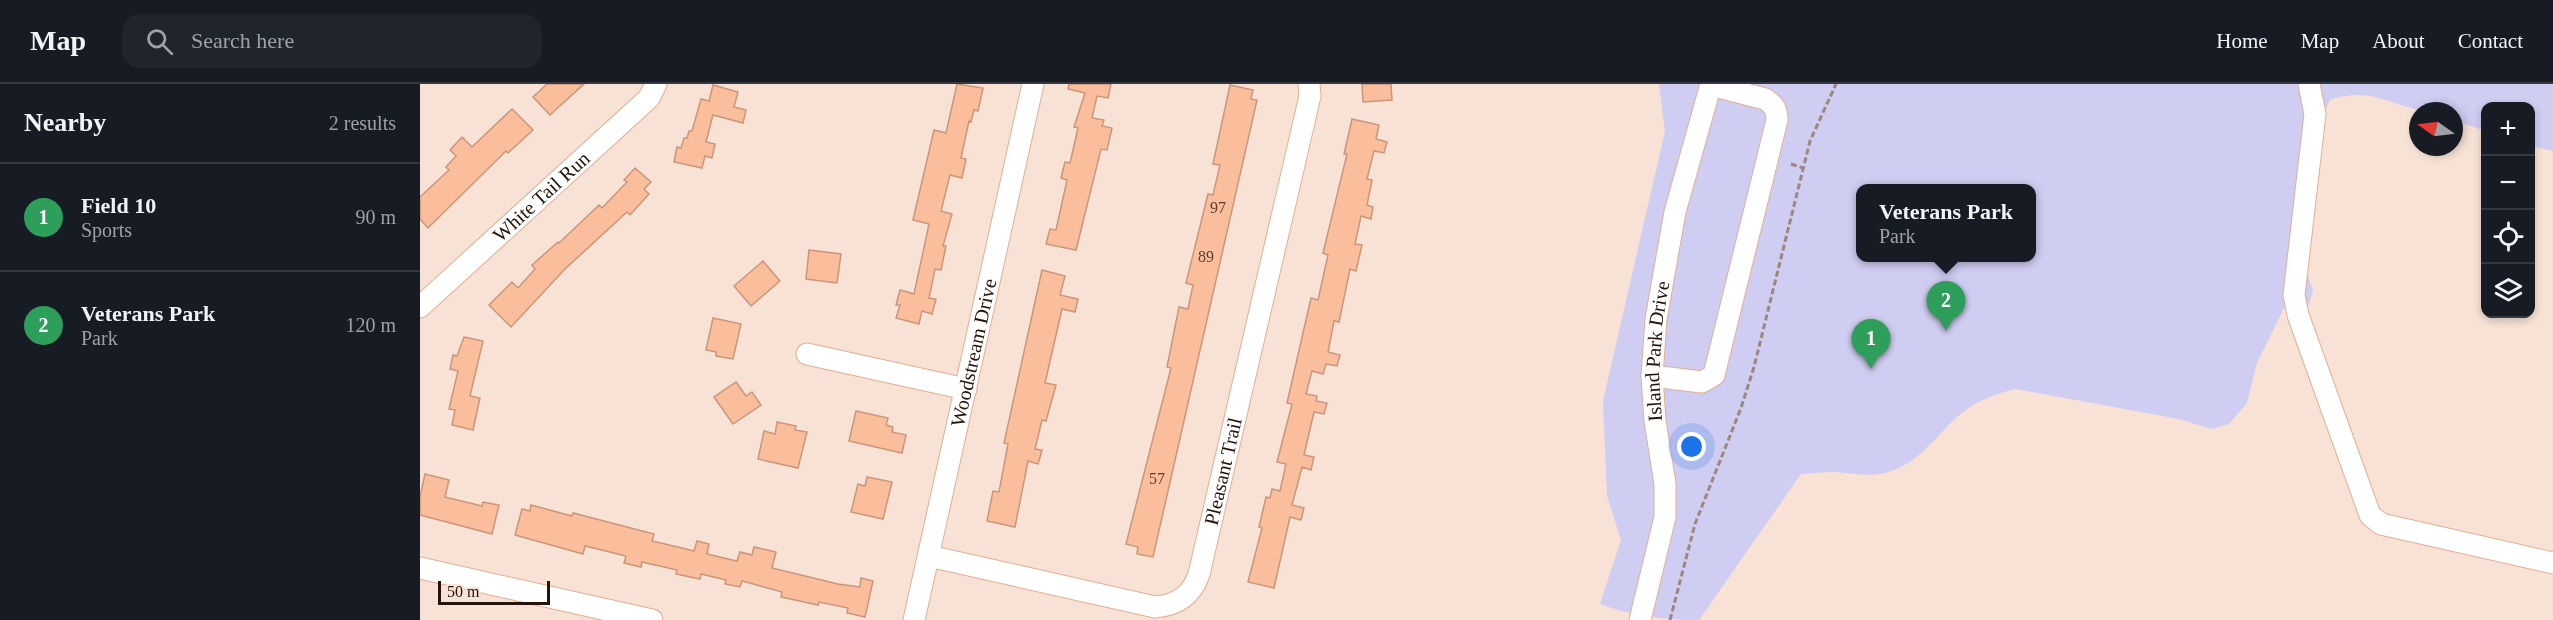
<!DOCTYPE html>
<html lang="en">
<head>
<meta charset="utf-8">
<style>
  :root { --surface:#171b24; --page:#20242c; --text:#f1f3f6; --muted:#9ea1a6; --line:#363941; --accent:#9bb5c3 }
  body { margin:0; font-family:"Times New Roman",serif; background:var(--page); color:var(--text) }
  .controls { position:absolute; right:18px; top:18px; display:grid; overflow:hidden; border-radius:12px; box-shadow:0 3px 9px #0003 }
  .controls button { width:54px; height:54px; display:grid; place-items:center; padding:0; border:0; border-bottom:2px solid var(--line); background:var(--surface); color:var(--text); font:30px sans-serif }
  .compass { position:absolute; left:1989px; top:18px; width:54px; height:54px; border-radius:50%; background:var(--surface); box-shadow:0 3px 9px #0003; rotate:284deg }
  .scale { position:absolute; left:18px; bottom:15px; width:112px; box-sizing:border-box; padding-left:6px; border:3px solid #261309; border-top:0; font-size:16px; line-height:21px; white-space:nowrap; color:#261309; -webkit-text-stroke:4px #f8e2d6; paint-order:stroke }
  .you { position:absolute; left:1272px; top:363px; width:21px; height:21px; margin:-15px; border:4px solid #fff; border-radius:50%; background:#1a73e8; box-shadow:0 0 0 9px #1a73e833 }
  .badge { display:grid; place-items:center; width:39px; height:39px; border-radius:50%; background:var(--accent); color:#fff; font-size:20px; font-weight:700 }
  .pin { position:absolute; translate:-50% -50px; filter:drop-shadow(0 2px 3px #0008) }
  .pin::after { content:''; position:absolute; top:32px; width:21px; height:18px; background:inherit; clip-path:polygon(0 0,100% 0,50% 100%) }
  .popup { position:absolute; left:1436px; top:100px; width:180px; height:78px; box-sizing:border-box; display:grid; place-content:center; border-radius:12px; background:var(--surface); filter:drop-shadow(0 2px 4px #0005); font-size:20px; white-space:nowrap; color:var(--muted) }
  .popup b { font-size:22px; color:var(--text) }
  .popup::after { content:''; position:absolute; left:50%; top:100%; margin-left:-12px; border:12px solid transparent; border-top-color:var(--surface) }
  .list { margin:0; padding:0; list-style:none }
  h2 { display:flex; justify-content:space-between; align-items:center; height:78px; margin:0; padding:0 24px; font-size:26px }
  h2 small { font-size:20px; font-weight:400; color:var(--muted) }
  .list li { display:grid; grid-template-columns:39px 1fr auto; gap:18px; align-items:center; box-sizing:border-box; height:108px; padding:0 24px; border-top:2px solid var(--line) }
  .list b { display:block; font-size:22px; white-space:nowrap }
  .list p { margin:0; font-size:20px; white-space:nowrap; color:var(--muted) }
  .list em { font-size:20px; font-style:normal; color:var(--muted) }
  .icon { flex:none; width:33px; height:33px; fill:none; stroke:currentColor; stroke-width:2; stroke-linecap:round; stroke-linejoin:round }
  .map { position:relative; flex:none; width:2133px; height:536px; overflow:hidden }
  header { display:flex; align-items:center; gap:36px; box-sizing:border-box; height:84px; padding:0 30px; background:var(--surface); border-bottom:2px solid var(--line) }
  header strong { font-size:28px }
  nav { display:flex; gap:33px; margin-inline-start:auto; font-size:21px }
  .search { width:420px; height:54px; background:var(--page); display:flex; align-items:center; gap:15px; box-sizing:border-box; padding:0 21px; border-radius:18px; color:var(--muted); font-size:22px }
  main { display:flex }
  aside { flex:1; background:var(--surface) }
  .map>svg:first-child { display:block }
  .green { fill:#d0cdf2; fill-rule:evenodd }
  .building { fill:#fbbe9d; stroke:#ca967a; stroke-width:1.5 }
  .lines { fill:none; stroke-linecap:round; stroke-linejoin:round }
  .minor-casing { stroke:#e3ae91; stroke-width:23 }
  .path { stroke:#9c877c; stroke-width:3; stroke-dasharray:6 3; stroke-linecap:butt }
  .minor { stroke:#fff; stroke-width:21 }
  .labels { text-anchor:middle; stroke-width:4.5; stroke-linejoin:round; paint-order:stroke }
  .number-label { font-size:16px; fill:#5b3e2e }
  .street-label { font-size:20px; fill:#261309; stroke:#f8e2d6 }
</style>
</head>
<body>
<header>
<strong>Map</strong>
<div class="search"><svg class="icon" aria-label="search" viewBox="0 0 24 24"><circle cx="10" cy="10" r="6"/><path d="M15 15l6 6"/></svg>Search here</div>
<nav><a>Home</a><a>Map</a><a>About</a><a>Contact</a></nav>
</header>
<main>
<aside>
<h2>Nearby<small>2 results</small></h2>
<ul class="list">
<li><span class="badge" style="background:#2e9e5b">1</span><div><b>Field 10</b><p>Sports</p></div><em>90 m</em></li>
<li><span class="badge" style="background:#2e9e5b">2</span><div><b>Veterans Park</b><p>Park</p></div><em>120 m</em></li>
</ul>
</aside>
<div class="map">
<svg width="2133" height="536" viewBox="0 0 2133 536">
  <rect width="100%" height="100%" fill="#f8e2d6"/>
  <path class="green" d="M1239 0H2133V67L2111 62 2110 22H2066L2065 47 2034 36V27C2025 27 2015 28 2006 27 1968 21 1950 2 1910 16L1900 38 1881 173 1893 206 1889 221 1865 222 1837 279 1827 319 1809 340 1791 345 1759 335 1595 305C1575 310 1554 318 1537 333 1514 354 1499 380 1465 389 1448 393 1431 389 1414 388 1403 388 1392 389 1381 390L1279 536C1244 536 1213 532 1180 520L1201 456 1187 412 1183 317 1245 47ZM1440 104H1612V174H1440Z"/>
  <path class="building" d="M127 0H164L130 31 113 13Z
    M537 0 563 4 558 27 554 26 551 38 549 37 541 74 546 75 542 94 530 91 521 127 532 130 523 162H526L521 186 515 185 509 214 516 215 512 230 502 227 499 240 476 234 480 221H476L480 206 494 210 509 140 493 136 514 46 526 49Z
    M649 0H691L688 14 677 12 672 34 684 36 682 42 692 44 687 66 681 65 656 166 626 160 630 145 636 146 647 96 641 94 645 78 650 79 658 44 654 43 665 9 648 5Z
    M942 0H971L972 16 943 18Z
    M293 1 318 8 314 23 326 26 323 39 293 31 286 58 295 60 292 74 285 72 282 84 254 78 257 63 261 64 264 54H267L269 47H272L281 15 289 17Z
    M810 1 833 6 831 15 837 16 733 473 717 470 718 463 706 460 751 284 747 283 759 223 768 225 773 201 766 199 788 110 793 111 800 81 793 80Z
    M92 25 113 46 88 69 86 67 8 144 0 135V113L29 86 26 83 36 72 30 66 42 53 52 63Z
    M932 35 959 41 956 55 967 58 964 69 954 67 947 95 952 96 947 121 953 123 951 135 941 132 935 160 942 161 936 187 930 185 919 238 914 237 908 268 920 271 917 282 906 280 903 290 892 287 886 310 897 312 896 317 907 319 904 330 894 328 884 371 894 373 891 386 882 383 872 421 884 424 881 436 870 433 854 504 828 498 842 444 839 443 846 413 850 414 852 405 860 407 866 380 857 378 872 320 867 319 891 214 898 216 908 171 903 169 927 70H924Z
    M215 84 231 98 224 105 229 110 210 131 207 128 145 185 91 243 69 221 92 198 98 204 115 185 112 181 138 158 139 159 179 121 182 124 207 98 204 96Z
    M389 166 421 170 417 199 386 195Z
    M343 177 360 197 331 222 314 202Z
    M622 186 645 192 640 211 658 215 655 228 642 225 625 299 636 301 626 337 622 336 615 365 622 366 618 380 608 377 595 443 567 437 573 407 579 408 588 360 584 359Z
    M293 234 321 240 313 275 296 272V268L286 266Z
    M44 253 63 257 50 312 60 314 53 346 32 341 35 326 29 325 38 287 30 285 33 271 37 272Z
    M316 298 326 312 332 308 341 321 313 340 294 313Z
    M436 327 468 334 466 341 473 343 472 348 486 351 482 369 429 357Z
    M357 338 376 342 375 346 387 348 378 384 338 375 344 347 355 350Z
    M5 390 29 396 25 413 62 422 63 418 79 421 72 450 0 431V413Z
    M447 393 472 398 463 435 431 428 438 400 445 402Z
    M111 421 152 432 153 429 234 450 232 457 262 464 274 467 277 457 289 460 287 470 317 477 320 468 332 471 334 463 356 468 352 484 418 500 440 503 441 494 453 497 445 533 427 529 428 524 399 518 398 521 361 513 362 508 322 497 320 503 305 500 306 496 281 490 280 495 256 490 257 486 222 478 221 483 204 479 206 472 165 462 163 470 95 451 102 425 110 427Z"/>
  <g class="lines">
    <g class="minor-casing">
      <g id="minor">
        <path d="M1889 0 1895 30 1874 211 1878 231 1950 431 1961 440 2133 479"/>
        <path id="s1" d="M0 223 229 14 236 0"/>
        <path d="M387 270 546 305"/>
        <path d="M1232 292 1282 298 1294 291 1357 36C1357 25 1354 21 1345 15L1291 1"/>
        <path id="s2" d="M509 472 735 523C758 521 772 511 779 490L890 12 889 0"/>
        <path d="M0 484 232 536"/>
        <path id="s3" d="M494 536 613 0"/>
        <path id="s4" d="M1220 536 1245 433V400L1235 337 1232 292 1236 235 1255 128 1291 0"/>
      </g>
    </g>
    <path class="path" d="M1371 80 1383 84
      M1250 536 1275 440 1321 324 1334 283 1390 57 1416 0"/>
    <use href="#minor" class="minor"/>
  </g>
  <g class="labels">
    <g class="number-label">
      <text x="798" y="129">97</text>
      <text x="786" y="178">89</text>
      <text x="737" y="400">57</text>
    </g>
    <g class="street-label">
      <text dy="7" stroke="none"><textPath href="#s1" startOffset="164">White Tail Run</textPath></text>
      <text dy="7" stroke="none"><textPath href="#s4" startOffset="273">Island Park Drive</textPath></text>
      <text dy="7" stroke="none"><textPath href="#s3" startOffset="274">Woodstream Drive</textPath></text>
      <text dy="7" stroke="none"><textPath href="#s2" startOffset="396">Pleasant Trail</textPath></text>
    </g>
  </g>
</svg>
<div class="controls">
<button>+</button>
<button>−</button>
<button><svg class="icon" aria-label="locate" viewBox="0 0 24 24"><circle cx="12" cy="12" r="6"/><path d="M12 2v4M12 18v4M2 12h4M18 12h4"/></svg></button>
<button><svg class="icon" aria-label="layers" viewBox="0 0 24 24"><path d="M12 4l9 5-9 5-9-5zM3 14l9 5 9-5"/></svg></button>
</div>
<svg class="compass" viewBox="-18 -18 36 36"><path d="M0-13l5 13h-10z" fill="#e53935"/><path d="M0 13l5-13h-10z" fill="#9ea1a6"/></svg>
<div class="scale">50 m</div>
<div class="you"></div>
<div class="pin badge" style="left:1451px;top:285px;background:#2e9e5b">1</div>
<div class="pin badge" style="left:1526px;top:247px;background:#2e9e5b">2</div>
<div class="popup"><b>Veterans Park</b>Park</div>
</div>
</main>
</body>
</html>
